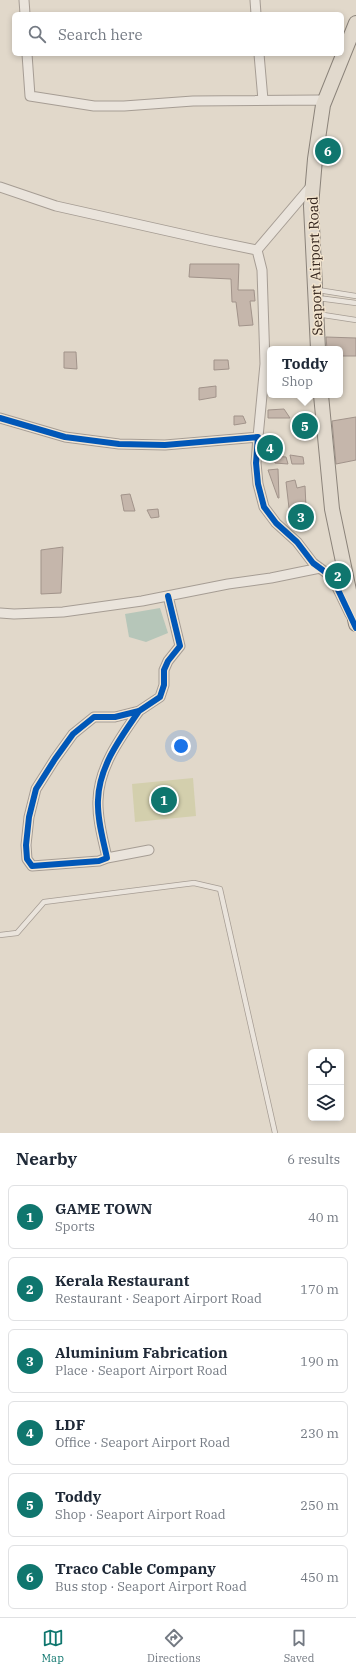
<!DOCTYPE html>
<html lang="en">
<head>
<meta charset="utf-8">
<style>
  :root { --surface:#fff; --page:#f6f6f7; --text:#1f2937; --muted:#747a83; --line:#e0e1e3; --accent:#0f766e }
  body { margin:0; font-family:"IBM Plex Serif",serif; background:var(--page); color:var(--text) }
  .controls { position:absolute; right:12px; bottom:12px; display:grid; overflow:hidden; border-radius:6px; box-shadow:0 2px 6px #0003 }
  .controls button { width:36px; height:36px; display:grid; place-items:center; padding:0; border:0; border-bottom:1px solid var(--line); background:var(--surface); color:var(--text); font:20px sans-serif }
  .you { position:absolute; left:181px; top:746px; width:14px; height:14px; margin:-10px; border:3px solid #fff; border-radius:50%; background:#1a73e8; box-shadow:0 0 0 6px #1a73e833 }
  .badge { display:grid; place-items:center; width:26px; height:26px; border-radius:50%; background:var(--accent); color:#fff; font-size:13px; font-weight:700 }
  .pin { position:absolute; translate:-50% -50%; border:2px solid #fff; box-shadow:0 1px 4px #0006 }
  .popup { position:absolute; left:267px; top:346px; width:76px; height:52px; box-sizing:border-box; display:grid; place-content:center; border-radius:6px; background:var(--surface); filter:drop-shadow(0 1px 3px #0005); font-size:13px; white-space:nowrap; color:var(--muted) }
  .popup b { font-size:15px; color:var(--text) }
  .popup::after { content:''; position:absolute; left:50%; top:100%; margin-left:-8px; border:8px solid transparent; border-top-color:var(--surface) }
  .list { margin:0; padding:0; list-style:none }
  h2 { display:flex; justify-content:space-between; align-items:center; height:52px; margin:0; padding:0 16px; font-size:17px }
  h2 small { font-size:13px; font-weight:400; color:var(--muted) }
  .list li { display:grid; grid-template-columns:26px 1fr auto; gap:12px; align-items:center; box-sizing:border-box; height:64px; margin:0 8px 8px; padding:0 8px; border:1px solid var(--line); border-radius:6px }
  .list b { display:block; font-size:15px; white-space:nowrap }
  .list p { margin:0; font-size:13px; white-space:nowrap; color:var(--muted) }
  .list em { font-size:13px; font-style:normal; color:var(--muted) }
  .icon { flex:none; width:22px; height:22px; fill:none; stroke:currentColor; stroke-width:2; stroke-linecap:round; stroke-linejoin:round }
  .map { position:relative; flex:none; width:356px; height:1133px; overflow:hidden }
  .search { position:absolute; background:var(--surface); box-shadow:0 2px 6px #0003; left:12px; right:12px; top:12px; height:44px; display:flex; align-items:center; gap:10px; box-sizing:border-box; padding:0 14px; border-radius:6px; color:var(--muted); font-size:15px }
  .sheet { height:484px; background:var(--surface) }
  nav { display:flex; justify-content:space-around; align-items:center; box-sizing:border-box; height:56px; border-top:1px solid var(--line); background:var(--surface); font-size:11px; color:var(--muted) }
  nav a { display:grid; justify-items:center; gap:2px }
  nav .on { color:var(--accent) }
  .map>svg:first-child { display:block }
  .green { fill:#d3cfad }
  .water { fill:#b6c6b9 }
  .building { fill:#c5b6ab; stroke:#a1938a }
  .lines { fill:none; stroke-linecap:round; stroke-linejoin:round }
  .service-casing { stroke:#a69d94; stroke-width:6 }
  .minor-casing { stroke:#a69d94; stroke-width:11 }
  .primary-casing { stroke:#8b837a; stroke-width:16 }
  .service { stroke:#eae4dc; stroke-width:4.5 }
  .minor { stroke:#eae4dc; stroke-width:9 }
  .primary { stroke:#e1d9cd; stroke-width:14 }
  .cycleway-casing { stroke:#f3e5cf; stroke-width:8 }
  .cycleway { stroke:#0057b8; stroke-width:6 }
  .labels { text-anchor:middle; stroke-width:3; stroke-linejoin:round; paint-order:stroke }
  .street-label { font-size:14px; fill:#34251d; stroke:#f3e5cf }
</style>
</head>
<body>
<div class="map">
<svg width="356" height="1133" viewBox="0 0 356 1133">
  <rect width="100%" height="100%" fill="#e1d8ca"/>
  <path class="green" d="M193 778 196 816 135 822 132 784Z"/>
  <path class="water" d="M160 608 168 633 146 642 129 637 125 614Z"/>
  <path class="building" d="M190 264H239L238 290H254L255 301H250L253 325 239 326 236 302H232L231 279 189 277Z
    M326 337 356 338V356H340V349H327Z
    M64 352H76L77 369 64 368Z
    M214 360H228L229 369 214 370Z
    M216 386V397L199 400V388Z
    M284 409 290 418H268V410Z
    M234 416H243L246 423 234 425Z
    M356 417V460L336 464 332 421Z
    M313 421V430H297L296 422Z
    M290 455 303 457 304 464H292Z
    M274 456 286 457 288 464 275 463Z
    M278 469 279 498H278L268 470Z
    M295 480 297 488 305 486 306 507 309 506 310 524 296 523 289 508 286 482Z
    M130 494 135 511H124L121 495Z
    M158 509 159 517 151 518 147 510Z
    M63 547 61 593 41 594V550Z"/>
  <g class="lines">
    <g class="service-casing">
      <path id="service" d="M318 290 356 296
        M318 298 356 303
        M317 314 356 320
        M0 935 17 933 44 902 194 883 220 889 275 1133"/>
    </g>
    <g class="minor-casing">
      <path id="minor" d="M24 0 25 14
        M255 0 256 14
        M27 54 30 96 94 106H124L193 101 319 100 325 101
        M259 54 263 100
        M0 187 56 206 208 240 257 250 262 270 265 364 258 437
        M257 250 313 184
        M0 418 65 437 119 444 165 445 258 437 256 463 258 484 264 507 276 523 297 542 313 563 332 577 350 614
        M0 613 14 614 63 612 142 601 228 584 271 578 320 568
        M139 711C121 737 99 766 98 800 97 819 103 839 107 858L99 861 32 866 27 859 26 845 29 817 36 789 55 759 73 734 94 717H115L139 711 160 697 164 685V670L168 661 180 646 168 596
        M107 858 149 850"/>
    </g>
    <g class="primary-casing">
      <path id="primary" d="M318 349 311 206 315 159 323 105 356 23
        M321 395 332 509 356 624"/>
    </g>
    <use href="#service" class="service"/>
    <use href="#minor" class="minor"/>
    <use href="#primary" class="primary"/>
    <g class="cycleway-casing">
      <path id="cycleway" d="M0 418 65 437 119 444 165 445 258 437 256 463 258 484 264 507 276 523 297 542 313 563 332 577 356 628
        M139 711C121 737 99 766 98 800 97 819 103 839 107 858L99 861 32 866 27 859 26 845 29 817 36 789 55 759 73 734 94 717H115L139 711 160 697 164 685V670L168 661 180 646 168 596"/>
    </g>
    <use href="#cycleway" class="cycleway"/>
  </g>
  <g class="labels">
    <g class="street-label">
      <text transform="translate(315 266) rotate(-92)" y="5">Seaport Airport Road</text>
    </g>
  </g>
</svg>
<div class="controls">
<button><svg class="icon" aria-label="locate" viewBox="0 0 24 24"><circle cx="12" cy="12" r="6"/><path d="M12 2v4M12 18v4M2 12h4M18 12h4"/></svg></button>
<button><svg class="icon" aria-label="layers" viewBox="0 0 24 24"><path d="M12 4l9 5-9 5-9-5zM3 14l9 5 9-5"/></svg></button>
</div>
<div class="you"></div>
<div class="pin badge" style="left:164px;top:800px">1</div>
<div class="pin badge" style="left:338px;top:576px">2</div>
<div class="pin badge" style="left:301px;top:517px">3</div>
<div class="pin badge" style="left:270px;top:448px">4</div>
<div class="pin badge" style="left:305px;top:426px">5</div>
<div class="popup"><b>Toddy</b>Shop</div>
<div class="pin badge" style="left:328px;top:151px">6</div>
<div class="search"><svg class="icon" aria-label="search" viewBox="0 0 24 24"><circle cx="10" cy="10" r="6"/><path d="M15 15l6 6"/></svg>Search here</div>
</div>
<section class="sheet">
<h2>Nearby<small>6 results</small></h2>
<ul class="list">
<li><span class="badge">1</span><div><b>GAME TOWN</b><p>Sports</p></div><em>40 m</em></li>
<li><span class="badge">2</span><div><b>Kerala Restaurant</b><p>Restaurant · Seaport Airport Road</p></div><em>170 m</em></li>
<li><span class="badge">3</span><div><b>Aluminium Fabrication</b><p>Place · Seaport Airport Road</p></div><em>190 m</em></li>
<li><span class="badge">4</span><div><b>LDF</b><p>Office · Seaport Airport Road</p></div><em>230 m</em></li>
<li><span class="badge">5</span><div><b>Toddy</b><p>Shop · Seaport Airport Road</p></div><em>250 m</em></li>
<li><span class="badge">6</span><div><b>Traco Cable Company</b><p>Bus stop · Seaport Airport Road</p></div><em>450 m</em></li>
</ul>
</section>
<nav>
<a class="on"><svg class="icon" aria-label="map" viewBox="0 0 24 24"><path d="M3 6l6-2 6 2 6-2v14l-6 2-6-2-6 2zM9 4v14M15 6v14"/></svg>Map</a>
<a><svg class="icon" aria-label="directions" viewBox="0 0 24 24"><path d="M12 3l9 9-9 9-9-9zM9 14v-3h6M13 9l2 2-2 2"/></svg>Directions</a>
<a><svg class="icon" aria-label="saved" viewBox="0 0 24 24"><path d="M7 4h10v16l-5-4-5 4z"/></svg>Saved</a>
</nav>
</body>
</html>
